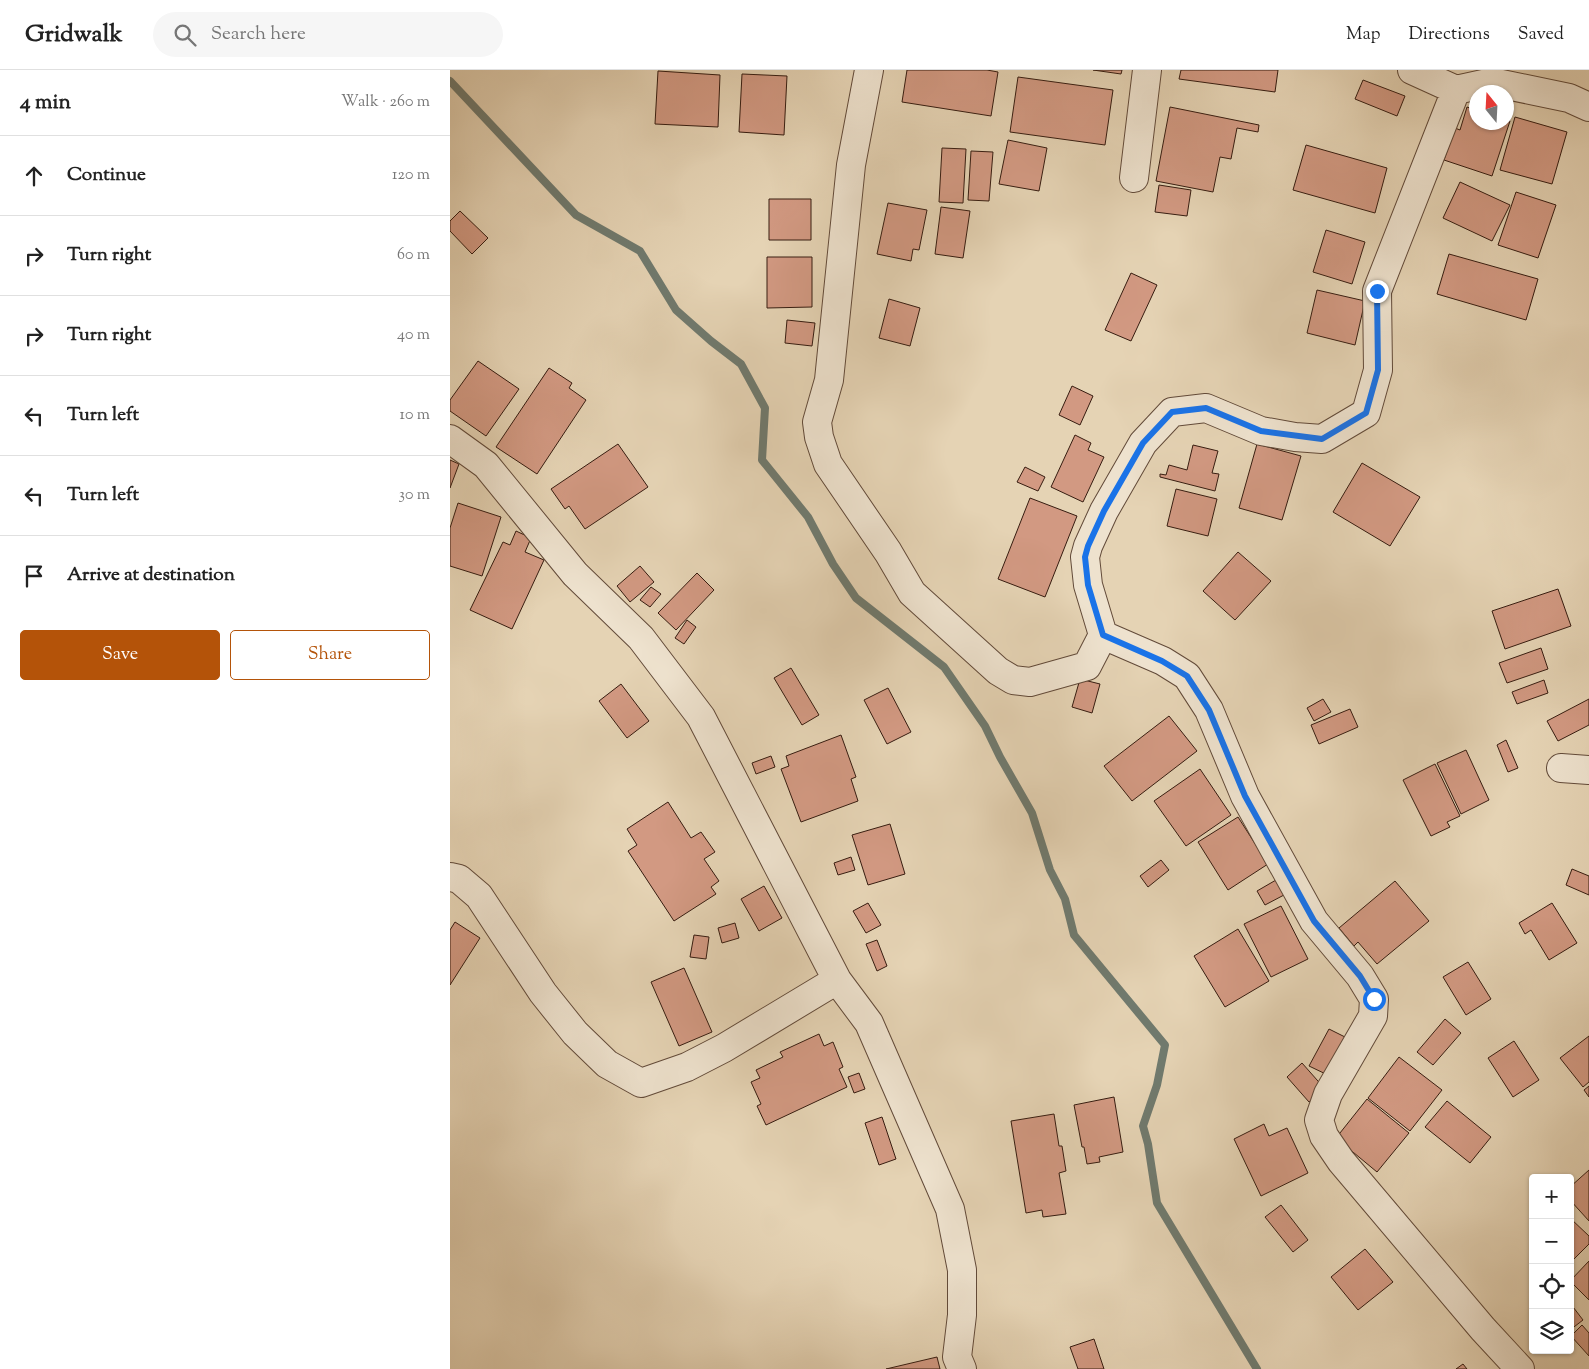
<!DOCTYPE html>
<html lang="en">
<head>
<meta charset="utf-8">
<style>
  :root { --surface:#fff; --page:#f6f6f6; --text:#222; --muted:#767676; --line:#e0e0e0; --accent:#b45309 }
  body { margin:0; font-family:"Sorts Mill Goudy",serif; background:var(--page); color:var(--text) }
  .controls { position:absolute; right:15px; bottom:15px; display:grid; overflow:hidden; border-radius:5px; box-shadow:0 1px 4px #0004 }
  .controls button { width:45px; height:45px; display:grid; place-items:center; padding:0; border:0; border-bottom:1px solid var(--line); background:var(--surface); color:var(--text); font:25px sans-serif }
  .compass { position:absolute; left:1019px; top:15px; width:45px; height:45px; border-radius:50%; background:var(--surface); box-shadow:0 1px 4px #0004; rotate:342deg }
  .stop { position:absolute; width:15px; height:15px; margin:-11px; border:4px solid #1a73e8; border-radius:50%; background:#fff }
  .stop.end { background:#1a73e8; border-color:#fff; box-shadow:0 1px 5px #0008 }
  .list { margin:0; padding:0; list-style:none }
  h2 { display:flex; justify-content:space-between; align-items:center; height:65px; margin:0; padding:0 20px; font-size:21px }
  h2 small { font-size:16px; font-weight:400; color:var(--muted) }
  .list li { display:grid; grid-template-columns:32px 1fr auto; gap:15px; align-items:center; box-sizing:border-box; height:80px; padding:0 20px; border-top:1px solid var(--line) }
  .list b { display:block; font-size:19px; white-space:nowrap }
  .list em { font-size:16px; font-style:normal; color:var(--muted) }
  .actions { display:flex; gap:10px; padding:15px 20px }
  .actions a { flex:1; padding:11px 0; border:1px solid var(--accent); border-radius:5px; text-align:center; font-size:18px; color:var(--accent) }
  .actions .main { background:var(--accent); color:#fff }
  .icon { flex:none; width:28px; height:28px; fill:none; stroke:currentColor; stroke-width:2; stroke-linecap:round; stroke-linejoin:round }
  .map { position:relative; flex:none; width:1139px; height:1299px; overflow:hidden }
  header { display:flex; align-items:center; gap:30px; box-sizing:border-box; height:70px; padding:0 25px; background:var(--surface); border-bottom:1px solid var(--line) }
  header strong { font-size:24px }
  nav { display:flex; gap:28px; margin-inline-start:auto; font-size:18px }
  .search { width:350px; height:45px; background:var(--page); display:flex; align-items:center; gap:12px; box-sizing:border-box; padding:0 18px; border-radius:28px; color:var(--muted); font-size:19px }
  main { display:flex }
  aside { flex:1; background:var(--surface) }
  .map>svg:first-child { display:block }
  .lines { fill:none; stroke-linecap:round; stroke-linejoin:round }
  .stream { stroke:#707a6e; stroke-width:8 }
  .building { fill:#d29982; stroke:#361c10 }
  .minor-casing { stroke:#624a39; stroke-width:30 }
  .minor { stroke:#eee2ce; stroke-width:28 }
  .route { stroke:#1a73e8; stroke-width:6 }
</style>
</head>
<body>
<header>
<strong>Gridwalk</strong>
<div class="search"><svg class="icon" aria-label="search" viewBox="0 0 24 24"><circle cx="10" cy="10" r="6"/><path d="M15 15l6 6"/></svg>Search here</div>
<nav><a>Map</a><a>Directions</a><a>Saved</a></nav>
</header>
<main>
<aside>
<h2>4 min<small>Walk · 260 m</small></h2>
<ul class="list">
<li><svg class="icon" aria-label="ahead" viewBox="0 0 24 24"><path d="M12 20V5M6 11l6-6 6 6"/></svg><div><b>Continue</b></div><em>120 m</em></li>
<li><svg class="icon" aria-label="right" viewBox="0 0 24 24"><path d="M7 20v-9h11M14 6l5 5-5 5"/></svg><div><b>Turn right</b></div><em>60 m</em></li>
<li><svg class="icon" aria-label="right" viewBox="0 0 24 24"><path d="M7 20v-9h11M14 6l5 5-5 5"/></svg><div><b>Turn right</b></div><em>40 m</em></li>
<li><svg class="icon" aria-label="left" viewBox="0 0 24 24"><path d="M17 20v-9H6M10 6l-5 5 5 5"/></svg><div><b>Turn left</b></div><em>10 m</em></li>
<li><svg class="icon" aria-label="left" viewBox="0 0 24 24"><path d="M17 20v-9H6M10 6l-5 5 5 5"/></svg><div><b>Turn left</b></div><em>30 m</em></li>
<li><svg class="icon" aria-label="arrive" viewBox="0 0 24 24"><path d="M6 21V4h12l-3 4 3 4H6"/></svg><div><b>Arrive at destination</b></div></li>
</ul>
<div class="actions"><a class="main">Save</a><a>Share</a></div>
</aside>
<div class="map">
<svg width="1139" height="1299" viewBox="0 0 1139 1299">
  <rect width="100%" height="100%" fill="#e5d3b4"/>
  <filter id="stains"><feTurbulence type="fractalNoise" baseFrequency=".004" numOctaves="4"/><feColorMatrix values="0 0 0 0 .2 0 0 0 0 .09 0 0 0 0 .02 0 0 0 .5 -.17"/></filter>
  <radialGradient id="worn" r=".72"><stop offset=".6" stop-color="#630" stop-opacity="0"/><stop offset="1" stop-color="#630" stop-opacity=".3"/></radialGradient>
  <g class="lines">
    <path class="stream" d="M0 11 126 145 190 181 226 240 261 271 291 294 315 338 312 390 358 447 383 494 406 528 494 597 535 656 550 687 582 743 600 800 615 829 624 865 715 975 707 1015 693 1056 698 1074 707 1133 807 1299"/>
  </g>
  <path class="building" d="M457 0H537L548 2 541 46 452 32Z
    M643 0H672L671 4Z
    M731 0H828L825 22 729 9Z
    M208 1 270 5 268 57 205 54Z
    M292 4 337 6 334 65 289 62Z
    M568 7 663 20 655 75 560 62Z
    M913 10 955 26 947 46 905 29Z
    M720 37 809 55 808 62 787 58 781 89 770 87 763 122 706 111Z
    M1017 37 1026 40V52H1056V50L1060 51 1042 106 994 90 1005 58 1010 60Z
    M1065 47 1117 62 1102 114 1050 100Z
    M558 70 597 78 589 121 549 114Z
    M856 75 937 98 925 143 843 120Z
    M492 78 516 79 513 133 489 132Z
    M521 81 543 82 539 131 518 130Z
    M1010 112 1060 135 1042 171 993 148Z
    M709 115 741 120 737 146 705 142Z
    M1066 122 1106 135 1088 188 1048 175Z
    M319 129H361V170H319Z
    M438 133 477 140 469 180 463 179 461 191 427 184Z
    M491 137 520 141 513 188 485 184Z
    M10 141 38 168 22 184 0 161V151Z
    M876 160 915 172 902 214 863 202Z
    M999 184 1088 209 1076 250 987 224Z
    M317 187H362V237L317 238Z
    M681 203 707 215 681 271 655 260Z
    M867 220 915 231 905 275 857 263Z
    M439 229 470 238 460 276 429 268Z
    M337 250 365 253 362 276 335 273Z
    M28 291 69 319 36 366 0 341V330Z
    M99 298 122 313 119 318 136 330 87 404 46 377Z
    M622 316 643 326 630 355 609 345Z
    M625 365 641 373 638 380 654 387 633 432 601 417Z
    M168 374 198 417 135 459 119 436 115 439 101 419Z
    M807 374 851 386 832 450 789 438Z
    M743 375 768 381 762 403 769 404 765 421 710 407V404L716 405 719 395 737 400Z
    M0 390 9 394 0 418Z
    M912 393 970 427 940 476 883 442Z
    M575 397 595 407 588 421 567 412Z
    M726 419 767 429 758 466 717 456Z
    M580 428 627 446 595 527 548 509Z
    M8 433 51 447 32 506 0 496V458Z
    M66 461 81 468 75 482 94 490 62 559 20 540 53 472 60 475Z
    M788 482 821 511 785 550 753 521Z
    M190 496 204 512 180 532 167 516Z
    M247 503 264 520 226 560 208 543Z
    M201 517 211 524 200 537 190 530Z
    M1108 519 1121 556 1055 579 1042 541Z
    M237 550 246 557 234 574 225 568Z
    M1091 578 1098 599 1057 613 1049 593Z
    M341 598 369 645 352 655 324 608Z
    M630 609 650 614 642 643 622 637Z
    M1094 610 1098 623 1067 634 1062 622Z
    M171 614 199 651 177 668 149 631Z
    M438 618 461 662 437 674 414 630Z
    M873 629 881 642 864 651 857 638Z
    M1139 629V655L1108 671 1097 651Z
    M900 639 908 657 869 674 861 655Z
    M719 646 747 681 682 731 654 696Z
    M391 665 406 707 401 709 408 731 351 752 331 699 339 696 336 686Z
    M1056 670 1068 698 1058 702 1047 675Z
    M1016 680 1039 730 1011 744 987 693Z
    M321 686 325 697 306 704 302 693Z
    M985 694 1010 746 997 752 1000 757 981 766 953 710Z
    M750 699 781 745 736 776 704 731Z
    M218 732 241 768 251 762 265 782 254 789 269 811 261 817 266 824 224 851 178 781 187 775 177 759Z
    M788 747 818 794 778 820 748 772Z
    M440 754 455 804 418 815 402 765Z
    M401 787 405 800 388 805 384 793Z
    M711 790 719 800 698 817 690 806Z
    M1122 799 1139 806V825L1116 815Z
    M826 810 834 825 815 835 807 821Z
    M945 811 979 851 927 894 908 872 904 876 889 858Z
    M314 816 332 848 309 861 291 829Z
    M418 833 431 855 416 863 403 841Z
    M1102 833 1127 873 1099 890 1081 860 1075 864 1069 853Z
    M831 836 858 889 821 907 794 854Z
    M5 852 30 868 0 915V860Z
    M285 853 289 868 272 873 268 858Z
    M788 859 819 911 775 937 744 886Z
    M244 865 259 867 256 889 240 887Z
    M427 870 437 896 427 901 416 874Z
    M1018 892 1041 929 1016 945 993 907Z
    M234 898 262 962 229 976 201 912Z
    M995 949 1011 963 983 995 967 982Z
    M879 959 901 970 882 1007 859 996Z
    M369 964 374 976 383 972 393 997 389 999 397 1017 316 1055 307 1036 311 1034 301 1012 310 1008 306 1000 333 987 330 982Z
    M1139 966V1012L1133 1017 1110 988Z
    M1064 971 1089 1010 1063 1027 1038 988Z
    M949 987 992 1020 960 1061 918 1028Z
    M852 993 875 1019 859 1032 837 1007Z
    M409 1003 415 1019 404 1023 398 1007Z
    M1139 1016V1027L1134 1020Z
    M664 1027 673 1082 649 1087 650 1092 637 1094 634 1077H632L624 1035Z
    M917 1029 959 1063 927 1102 886 1068Z
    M997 1031 1041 1067 1020 1093 975 1057Z
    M604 1044 609 1076H612L616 1101 609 1103 616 1144 593 1147 592 1140 576 1143 561 1051Z
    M432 1047 446 1089 429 1095 415 1053Z
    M814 1054 819 1066 837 1058 858 1103 811 1126 784 1069Z
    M1139 1100V1151L1120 1130V1117Z
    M831 1135 858 1170 843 1182 815 1147Z
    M1120 1148 1139 1166V1174L1123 1190 1120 1187Z
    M915 1179 943 1212 908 1240 881 1207Z
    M1139 1191V1230L1120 1211Z
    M1120 1233 1133 1250 1120 1260Z
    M1132 1255 1139 1263V1286L1121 1266Z
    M644 1269 654 1299H628L620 1277Z
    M487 1287 490 1299H436Z
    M1013 1294 1017 1299H1006Z"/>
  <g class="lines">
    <g class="minor-casing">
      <path id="minor" d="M419 0 401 95 379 310 367 352 369 367 378 394 438 482 462 523 548 601 563 610 580 612 637 596 653 565 638 515 635 487 638 476 654 441 693 373 722 342 756 338 811 361 845 367 872 369 916 343 928 300 927 221 1006 20
        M962 0 1006 20 1042 12 1119 28 1139 37
        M684 108 697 0
        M0 369 36 395 125 504 191 568 251 647 387 910 419 953 500 1139 512 1200V1245L507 1287 512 1299
        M653 565 713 591 737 606 759 640 795 726 864 851 910 906 924 929 923 946 878 1024 869 1050 874 1066 891 1091 1033 1259 1070 1299
        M1111 698 1139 700
        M0 807 9 809 29 826 93 923 125 963 157 994 191 1013 237 997 274 978 387 910"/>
    </g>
    <use href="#minor" class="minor"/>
  </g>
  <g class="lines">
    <path class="route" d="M924 929 910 906 864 851 795 726 759 640 737 606 712 591 653 565 638 515 635 487 638 476 654 441 693 373 722 342 756 338 811 361 872 369 916 343 928 300 927 221"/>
  </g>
  <rect width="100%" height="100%" filter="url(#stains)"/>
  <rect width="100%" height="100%" fill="url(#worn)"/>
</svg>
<div class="controls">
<button>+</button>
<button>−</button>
<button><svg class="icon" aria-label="locate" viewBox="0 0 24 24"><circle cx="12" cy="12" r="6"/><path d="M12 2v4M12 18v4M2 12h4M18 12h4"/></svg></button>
<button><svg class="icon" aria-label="layers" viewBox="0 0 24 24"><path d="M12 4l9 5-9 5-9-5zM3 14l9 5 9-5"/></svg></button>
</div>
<svg class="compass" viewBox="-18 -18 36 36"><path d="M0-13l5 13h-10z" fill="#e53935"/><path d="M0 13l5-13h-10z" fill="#767676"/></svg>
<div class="stop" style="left:924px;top:929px"></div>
<div class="stop end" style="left:927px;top:221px"></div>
</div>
</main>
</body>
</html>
